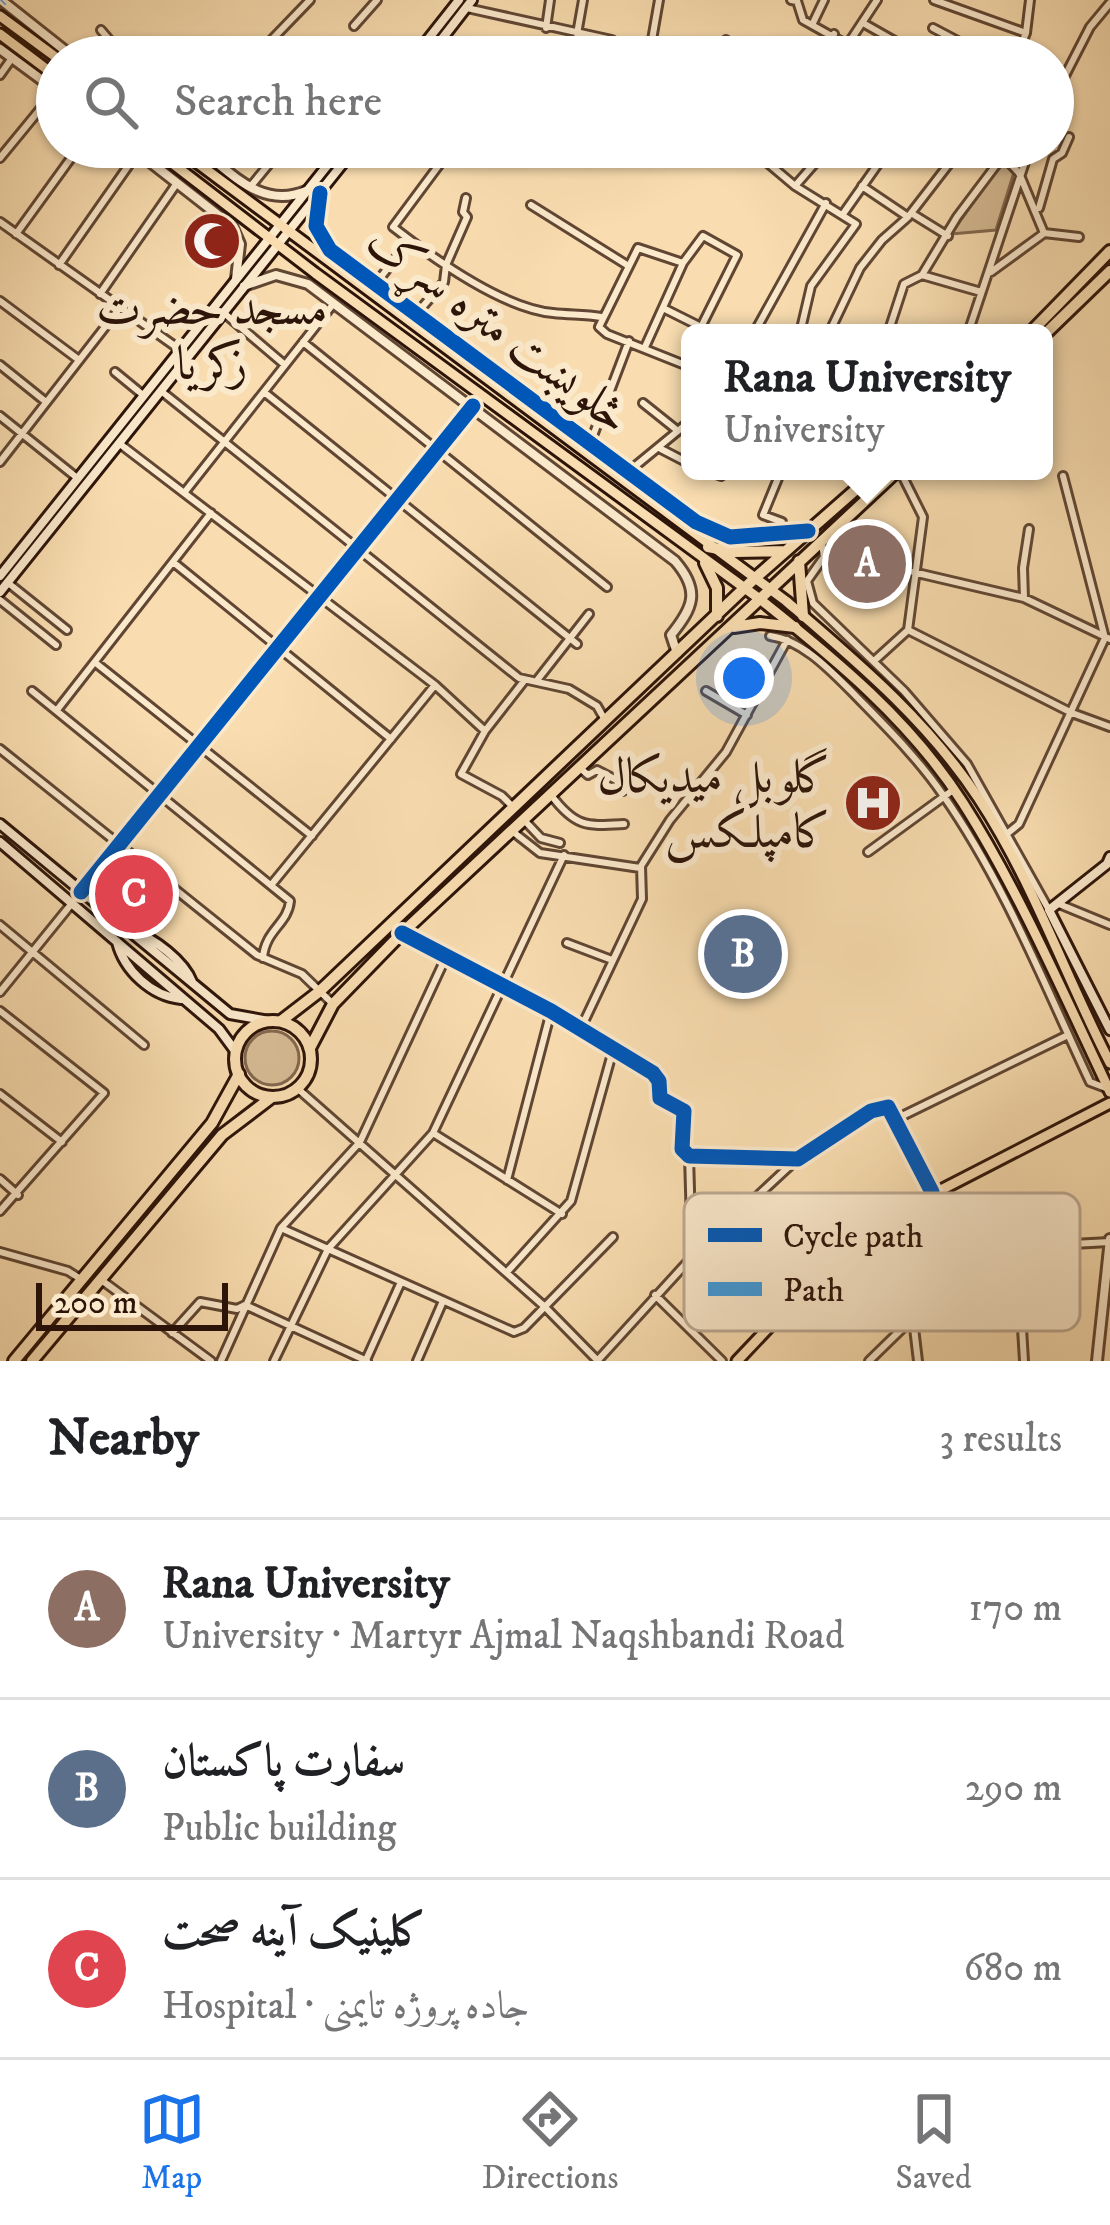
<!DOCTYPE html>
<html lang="en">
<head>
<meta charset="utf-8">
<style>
  :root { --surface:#fff; --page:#f2f2f2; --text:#202124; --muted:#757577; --line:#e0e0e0; --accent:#1a73e8 }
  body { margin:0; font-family:"IM FELL DW Pica",Amiri,serif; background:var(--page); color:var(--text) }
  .scale { position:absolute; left:36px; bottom:30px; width:192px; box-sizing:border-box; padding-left:12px; border:6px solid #2d1409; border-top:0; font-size:33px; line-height:42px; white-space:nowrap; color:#2d1409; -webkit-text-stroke:9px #fbe9cc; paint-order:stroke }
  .you { position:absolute; left:744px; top:678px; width:42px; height:42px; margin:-30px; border:9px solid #fff; border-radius:50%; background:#1a73e8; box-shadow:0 0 0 18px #1a73e833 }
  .badge { display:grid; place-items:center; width:78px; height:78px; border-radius:50%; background:var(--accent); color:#fff; font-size:39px; font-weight:700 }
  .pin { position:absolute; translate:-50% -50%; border:6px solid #fff; box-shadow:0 3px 12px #0006 }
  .popup { position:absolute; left:681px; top:324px; width:372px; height:156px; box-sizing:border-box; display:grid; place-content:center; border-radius:18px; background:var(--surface); filter:drop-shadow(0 3px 9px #0005); font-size:39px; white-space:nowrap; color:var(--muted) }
  .popup b { font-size:45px; color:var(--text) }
  .popup::after { content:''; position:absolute; left:50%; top:100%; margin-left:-24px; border:24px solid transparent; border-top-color:var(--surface) }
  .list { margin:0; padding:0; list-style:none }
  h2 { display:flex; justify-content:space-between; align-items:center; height:156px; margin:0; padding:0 48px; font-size:51px }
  h2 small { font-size:39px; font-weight:400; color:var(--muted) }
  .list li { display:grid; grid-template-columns:78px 1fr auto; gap:36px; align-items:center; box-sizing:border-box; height:180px; padding:0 48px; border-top:3px solid var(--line) }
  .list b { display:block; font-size:45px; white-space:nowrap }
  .list p { margin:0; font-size:39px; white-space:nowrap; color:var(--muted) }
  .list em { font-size:39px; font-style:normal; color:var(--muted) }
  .icon { flex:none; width:66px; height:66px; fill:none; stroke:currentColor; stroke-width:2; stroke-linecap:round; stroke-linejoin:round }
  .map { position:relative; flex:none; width:1110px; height:1361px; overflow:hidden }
  .search { position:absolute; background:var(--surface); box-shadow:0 3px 9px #0004; left:36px; right:36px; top:36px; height:132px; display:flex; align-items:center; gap:30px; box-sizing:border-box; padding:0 42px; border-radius:66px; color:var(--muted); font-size:45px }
  .sheet { height:696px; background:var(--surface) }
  nav { display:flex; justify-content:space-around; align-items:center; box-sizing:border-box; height:168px; border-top:3px solid var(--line); background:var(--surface); font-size:33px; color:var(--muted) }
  nav a { display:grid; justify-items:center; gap:6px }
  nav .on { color:var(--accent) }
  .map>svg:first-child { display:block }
  .green { fill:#d6bb94; stroke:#82684e; stroke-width:3 }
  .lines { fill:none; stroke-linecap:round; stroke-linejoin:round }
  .minor-casing { stroke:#604633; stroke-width:12 }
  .tertiary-casing { stroke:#604633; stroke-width:14 }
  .secondary-casing { stroke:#2d1409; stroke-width:14 }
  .primary-casing { stroke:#2d1409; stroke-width:15 }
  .trunk-casing { stroke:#2d1409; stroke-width:16 }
  .minor { stroke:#fbe9cc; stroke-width:6 }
  .tertiary { stroke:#fbe9cc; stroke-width:8 }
  .secondary { stroke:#fbe9cc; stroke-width:8 }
  .primary { stroke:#f9ddb0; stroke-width:9 }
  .trunk { stroke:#f9ddb0; stroke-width:10 }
  .quiet { stroke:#3d9add; stroke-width:12; stroke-dasharray:24 12; stroke-linecap:butt }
  .cycleway-casing { stroke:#fbe9cc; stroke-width:22 }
  .cycleway { stroke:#0057b8; stroke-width:15 }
  .labels { text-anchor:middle; stroke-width:12; stroke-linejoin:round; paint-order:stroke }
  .poi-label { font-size:48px; fill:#2d1409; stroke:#fbe9cc }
  .street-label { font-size:48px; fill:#2d1409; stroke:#fbe9cc }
  .key { fill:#fbe9cc; stroke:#bda992; stroke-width:3 }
  .key-label { font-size:33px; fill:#2d1409 }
</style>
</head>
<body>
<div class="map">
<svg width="1110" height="1361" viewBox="0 0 1110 1361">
  <rect width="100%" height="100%" fill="#f9ddb0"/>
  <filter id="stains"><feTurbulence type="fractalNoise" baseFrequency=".00167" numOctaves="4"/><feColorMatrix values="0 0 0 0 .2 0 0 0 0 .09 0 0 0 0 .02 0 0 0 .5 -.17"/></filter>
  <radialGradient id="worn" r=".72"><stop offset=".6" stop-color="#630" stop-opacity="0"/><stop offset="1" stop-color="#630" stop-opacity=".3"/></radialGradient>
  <path class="green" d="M1004 159 1015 169 996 230 951 234Z
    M245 1058a27 27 0 1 1 54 0a27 27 0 1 1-54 0Z"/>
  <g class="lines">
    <g class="minor-casing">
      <path id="minor" d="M791 0 797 1 803 20 869 57
        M934 0 1026 33
        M467 8 612 40 625 57
        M813 23 824 0
        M863 23 900 44
        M354 26 377 0
        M546 28 550 0
        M933 28 988 57
        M101 30 117 49 104 57
        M577 34 583 0
        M277 37 297 57
        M848 44 877 0
        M255 57 310 0
        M649 57 659 0
        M722 57 726 40
        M817 57 834 34
        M1016 57 1026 33 1030 0
        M0 75 12 58
        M1053 99 1090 27 1110 3
        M307 147 328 163
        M749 147 795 186 856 224 811 286 800 333
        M1003 156 1019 173 1044 233
        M445 157 393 227C434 259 502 308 553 313 570 315 585 314 601 317
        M0 158 55 91
        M221 165 235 147
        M251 186 283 147
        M795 186 829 147
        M862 186 908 217
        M531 205 627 265
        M1039 208 1053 159 1062 153 1069 137
        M911 213 948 236
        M843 214 890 147
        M0 222 179 349
        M1044 233 1079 237
        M16 234 79 147
        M683 263 638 248 599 327 607 334 690 367
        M59 265 138 152
        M991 272 1043 234
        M922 275 981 292
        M377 282 410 240
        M100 294 177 183
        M0 301 79 360
        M663 308 711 332
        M418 312 444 282 446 265 467 217 463 212 466 198
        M224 313 285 365
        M754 333 826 203
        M829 333 860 268 882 240 908 217 962 147
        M888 333 904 284 922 275 957 217 1003 156V147
        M968 333 1030 147
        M303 342 607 587
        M645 347 683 263 703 236 737 255 701 327
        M0 365 46 402
        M115 372 143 395
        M161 391 519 678 569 689 597 706 605 720
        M264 392 577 644
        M643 403 678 431
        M0 416 76 477
        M591 441 629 341
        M120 444 435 685 485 731
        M661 449 690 464
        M0 462 119 309
        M708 471 721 476
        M781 471 763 515 782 522V535
        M628 472 690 421
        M184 493 334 303
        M822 543 824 557 807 581 813 603 904 691 967 764 1049 910
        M173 562 391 739
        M913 572 1024 598 1110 639
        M7 582 67 630
        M1024 598 1023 568 1029 529
        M0 600 56 645
        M908 630 1072 713 1110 727
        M770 636C802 640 830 670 852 692 884 725 917 757 943 795 1004 882 1045 986 1090 1082L1106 1088
        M874 661 908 630 923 517 900 471
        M97 664 312 836
        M538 679 589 614
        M32 691 290 901C288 924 265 930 263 958
        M706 691 747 715
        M57 710 211 513
        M0 749 257 955 302 974 333 1004
        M580 768 588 775 597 770 624 784 623 791
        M551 795C576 828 587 826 624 824
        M513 807 502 796 461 774 485 731 524 681
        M524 820 541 838 560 843
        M512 831 540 853 640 868
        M1008 833 1019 824 1105 638 1063 476
        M868 852 953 790
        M272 884 435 685
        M81 892 473 406
        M1059 904 1110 925
        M0 925 144 1045
        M402 933 551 1011 653 1073 659 1081 660 1098 684 1111 682 1149 689 1156 798 1159 871 1111 888 1107 932 1192
        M567 943 612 960
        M0 992 73 902
        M0 1011 104 1093 0 1211
        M581 1028 642 899 641 866 670 820 726 752 787 640
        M297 1088 545 1307 598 1361
        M0 1094 62 1142
        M896 1119 1068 1035
        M433 1133 562 1214
        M689 1156 692 1257
        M0 1179 18 1195
        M507 1180 551 1011
        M900 1211 918 1361
        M281 1228 514 1332 524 1328 613 1237
        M1017 1246 1024 1361
        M1027 1246 1036 1202
        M0 1252 68 1271 82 1280
        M904 1253 1110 1242
        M507 1272 571 1201 613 1050
        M100 1279 211 1361
        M655 1295 722 1361
        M172 1333 200 1302 237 1309 245 1305 367 1361
        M366 1360 401 1282
        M598 1360 692 1257 795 1161
        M221 1361 281 1228 360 1142 446 957
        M274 1361 328 1249 433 1133 564 855
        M417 1361 443 1301
        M869 1361 913 1318"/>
    </g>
    <g class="tertiary-casing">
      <path id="tertiary" d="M1 0 73 57
        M0 49 57 91
        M131 147 232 226 240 244 236 279
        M197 147C231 172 261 210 306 191
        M318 198 316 226 330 250 696 522 730 537 807 531
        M244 286 276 275 308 284 675 561C701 591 693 608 671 635L677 653
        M1097 1361 1110 1239"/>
    </g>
    <g class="secondary-casing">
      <path id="secondary" d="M414 57 459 0
        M428 57 472 0
        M0 576 342 147
        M0 592 356 147
        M0 824 230 1014 269 1021
        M0 842 219 1029 236 1052
        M1110 857 1107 864 1049 910 1110 1030
        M132 931C154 938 184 961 192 982
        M117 942C124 970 151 996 181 999"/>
    </g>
    <g class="primary-casing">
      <path id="primary" d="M0 16 57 58
        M0 34 57 77
        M151 147 315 273 761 600C835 659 911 721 963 803 1018 889 1066 999 1110 1092
        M176 147 786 601C856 661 928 721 979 799 1033 881 1065 976 1110 1063
        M737 1361 806 1288 900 1211 1110 1103"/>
    </g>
    <g class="trunk-casing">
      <path id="trunk" d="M1030 333 1110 251
        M1044 335 1110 271
        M708 547 734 552 785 551
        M799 561 803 616
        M705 563 717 588V616
        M734 627 760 623 795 627
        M281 1021 320 991 754 579 877 471
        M235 1059a38 38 0 1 1 76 0a38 38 0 1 1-76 0Z
        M310 1048 333 1004 402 933 897 471
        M14 1361 212 1123 239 1074
        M32 1361 222 1135 272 1097"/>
    </g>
    <use href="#minor" class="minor"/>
    <use href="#tertiary" class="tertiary"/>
    <use href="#secondary" class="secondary"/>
    <use href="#primary" class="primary"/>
    <use href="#trunk" class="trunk"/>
    <path class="quiet" d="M1 1 2 0"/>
    <g class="cycleway-casing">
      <path id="cycleway" d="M320 193 316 226 330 250 696 522 730 537 808 531
        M81 892 473 406
        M402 933 551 1011 653 1073 659 1081 660 1098 684 1111 682 1149 689 1156 798 1159 871 1111 888 1107 932 1192"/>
    </g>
    <use href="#cycleway" class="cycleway"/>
  </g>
  <defs>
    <g id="mosque-disc" transform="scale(3)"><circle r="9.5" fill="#8f2418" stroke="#fbe9cc"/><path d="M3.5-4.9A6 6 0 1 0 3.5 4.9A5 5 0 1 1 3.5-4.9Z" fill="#fff"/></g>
    <g id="hospital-disc" transform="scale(3)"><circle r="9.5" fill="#8f2418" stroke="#fbe9cc"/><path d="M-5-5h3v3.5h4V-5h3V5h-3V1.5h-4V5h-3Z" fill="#fff"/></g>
  </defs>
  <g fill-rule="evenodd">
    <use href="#mosque-disc" x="212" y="241"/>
    <use href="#hospital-disc" x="873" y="803"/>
  </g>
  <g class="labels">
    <g class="poi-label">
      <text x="212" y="324">مسجد حضرت<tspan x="212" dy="55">زکریا</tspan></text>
      <text x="831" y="792" text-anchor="end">گلوبل میدیکال<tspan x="831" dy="55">کامپلکس</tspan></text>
    </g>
    <g class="street-label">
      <text transform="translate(500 327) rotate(37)" y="17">څلویښت متره سړک</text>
    </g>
  </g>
  <rect x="684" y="1193" width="396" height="138" rx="18" class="key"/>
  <rect x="708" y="1228" width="54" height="14" fill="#0057b8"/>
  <rect x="708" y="1282" width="54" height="14" fill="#3d9add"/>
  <g class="key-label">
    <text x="783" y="1247">Cycle path</text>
    <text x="783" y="1301">Path</text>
  </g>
  <rect width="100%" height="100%" filter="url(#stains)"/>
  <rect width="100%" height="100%" fill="url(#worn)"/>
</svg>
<div class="scale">200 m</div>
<div class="you"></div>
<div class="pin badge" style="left:867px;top:564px;background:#8d6e63">A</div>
<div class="popup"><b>Rana University</b>University</div>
<div class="pin badge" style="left:743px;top:954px;background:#5c6f8a">B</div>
<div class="pin badge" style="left:134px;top:894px;background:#e0444e">C</div>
<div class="search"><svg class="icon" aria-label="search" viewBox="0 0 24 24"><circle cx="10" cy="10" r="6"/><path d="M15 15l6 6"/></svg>Search here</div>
</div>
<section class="sheet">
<h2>Nearby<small>3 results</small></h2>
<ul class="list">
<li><span class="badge" style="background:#8d6e63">A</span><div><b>Rana University</b><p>University · Martyr Ajmal Naqshbandi Road</p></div><em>170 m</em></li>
<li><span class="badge" style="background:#5c6f8a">B</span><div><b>سفارت پاکستان</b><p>Public building</p></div><em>290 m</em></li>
<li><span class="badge" style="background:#e0444e">C</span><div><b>کلینیک آینه صحت</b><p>Hospital · جاده پروژه تایمنی</p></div><em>680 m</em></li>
</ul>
</section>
<nav>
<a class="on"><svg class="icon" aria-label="map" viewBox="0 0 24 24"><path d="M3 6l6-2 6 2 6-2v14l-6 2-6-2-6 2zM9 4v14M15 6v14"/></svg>Map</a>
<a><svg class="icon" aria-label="directions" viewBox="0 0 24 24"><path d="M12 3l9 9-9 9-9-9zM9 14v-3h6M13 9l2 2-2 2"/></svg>Directions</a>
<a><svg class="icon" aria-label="saved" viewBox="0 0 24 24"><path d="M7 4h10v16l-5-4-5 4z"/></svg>Saved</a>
</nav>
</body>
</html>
